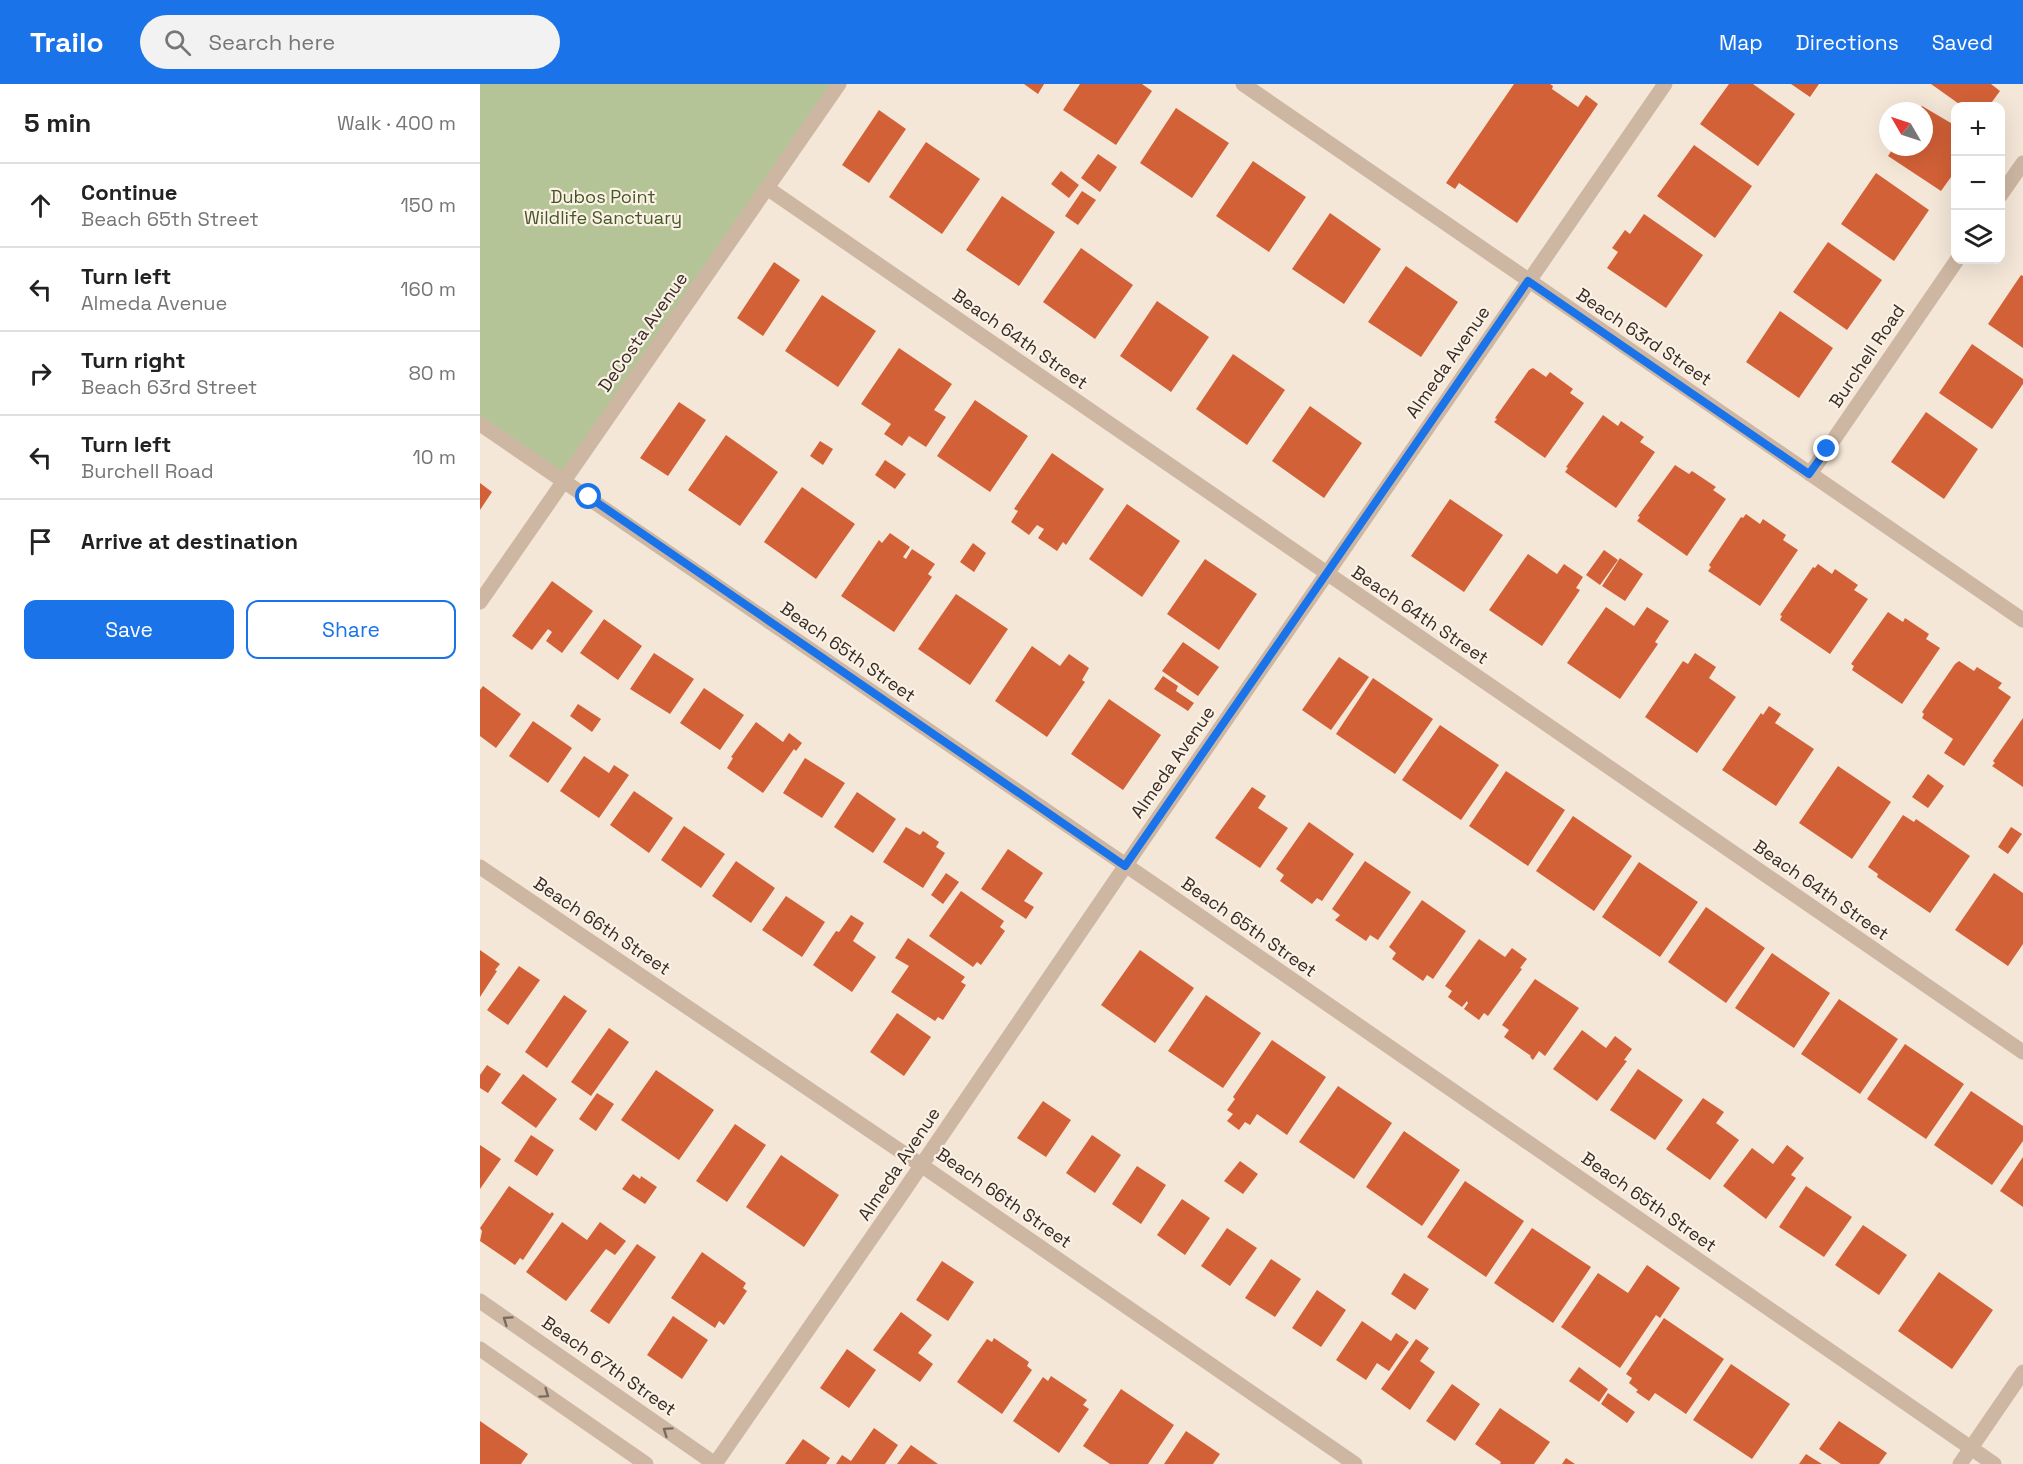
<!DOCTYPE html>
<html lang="en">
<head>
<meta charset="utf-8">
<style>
  :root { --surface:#fff; --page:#f2f2f2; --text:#222; --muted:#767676; --line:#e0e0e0; --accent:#1a73e8 }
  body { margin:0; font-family:"Space Grotesk",sans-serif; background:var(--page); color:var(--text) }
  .controls { position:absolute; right:18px; top:18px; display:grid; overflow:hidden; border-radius:12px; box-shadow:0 6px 24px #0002 }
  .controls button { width:54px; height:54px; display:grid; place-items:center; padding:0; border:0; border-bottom:2px solid var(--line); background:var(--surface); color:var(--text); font:30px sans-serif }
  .compass { position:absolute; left:1399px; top:18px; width:54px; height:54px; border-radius:50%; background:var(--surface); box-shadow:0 6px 24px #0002; rotate:309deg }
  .stop { position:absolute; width:18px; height:18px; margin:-14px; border:4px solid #1a73e8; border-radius:50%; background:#fff }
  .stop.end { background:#1a73e8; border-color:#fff; box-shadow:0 2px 6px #0008 }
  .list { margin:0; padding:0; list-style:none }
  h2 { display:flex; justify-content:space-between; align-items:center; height:78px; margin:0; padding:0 24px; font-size:26px }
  h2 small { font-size:20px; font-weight:400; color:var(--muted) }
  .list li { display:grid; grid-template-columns:39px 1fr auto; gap:18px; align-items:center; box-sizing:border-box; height:84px; padding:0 24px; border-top:2px solid var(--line) }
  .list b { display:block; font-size:22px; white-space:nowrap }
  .list p { margin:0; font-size:20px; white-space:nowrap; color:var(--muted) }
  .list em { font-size:20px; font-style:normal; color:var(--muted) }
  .actions { display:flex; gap:12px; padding:18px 24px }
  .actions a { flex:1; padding:14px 0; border:2px solid var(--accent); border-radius:12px; text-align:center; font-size:21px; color:var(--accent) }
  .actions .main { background:var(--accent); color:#fff }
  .icon { flex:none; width:33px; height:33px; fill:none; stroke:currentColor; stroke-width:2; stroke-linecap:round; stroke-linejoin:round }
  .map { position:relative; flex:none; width:1543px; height:1380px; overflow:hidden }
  header { display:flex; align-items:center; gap:36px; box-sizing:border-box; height:84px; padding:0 30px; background:var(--accent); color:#fff }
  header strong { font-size:28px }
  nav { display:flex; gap:33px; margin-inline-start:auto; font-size:21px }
  .search { width:420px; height:54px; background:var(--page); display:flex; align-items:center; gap:15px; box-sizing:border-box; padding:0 21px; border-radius:33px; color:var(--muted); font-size:22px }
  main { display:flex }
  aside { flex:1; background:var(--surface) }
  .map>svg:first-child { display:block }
  .green { fill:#b4c497 }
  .building { fill:#d36137 }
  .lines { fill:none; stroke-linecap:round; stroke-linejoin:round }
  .minor { stroke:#cdb7a3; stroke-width:15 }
  .oneway { stroke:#7a6b5e }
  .route { stroke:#1a73e8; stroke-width:8 }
  .labels { text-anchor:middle; stroke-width:4.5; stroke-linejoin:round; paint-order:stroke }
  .park-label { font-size:18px; fill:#455827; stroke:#fbf1e5 }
  .street-label { font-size:18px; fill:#372c26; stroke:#fbf1e5 }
</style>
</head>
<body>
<header>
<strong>Trailo</strong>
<div class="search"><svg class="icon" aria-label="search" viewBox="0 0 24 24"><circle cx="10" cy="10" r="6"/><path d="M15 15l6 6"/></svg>Search here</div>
<nav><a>Map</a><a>Directions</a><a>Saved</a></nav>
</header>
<main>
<aside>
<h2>5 min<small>Walk · 400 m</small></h2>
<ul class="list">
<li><svg class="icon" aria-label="ahead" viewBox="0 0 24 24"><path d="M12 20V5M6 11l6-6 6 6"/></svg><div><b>Continue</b><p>Beach 65th Street</p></div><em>150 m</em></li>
<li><svg class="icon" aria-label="left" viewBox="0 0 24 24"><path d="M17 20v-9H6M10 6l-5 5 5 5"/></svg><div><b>Turn left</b><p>Almeda Avenue</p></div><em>160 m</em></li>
<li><svg class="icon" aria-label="right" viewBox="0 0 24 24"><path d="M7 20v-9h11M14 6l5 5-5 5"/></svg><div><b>Turn right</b><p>Beach 63rd Street</p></div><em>80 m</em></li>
<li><svg class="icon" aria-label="left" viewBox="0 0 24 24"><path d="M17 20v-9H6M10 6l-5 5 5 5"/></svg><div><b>Turn left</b><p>Burchell Road</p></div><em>10 m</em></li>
<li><svg class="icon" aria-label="arrive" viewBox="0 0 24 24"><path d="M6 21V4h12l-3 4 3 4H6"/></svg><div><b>Arrive at destination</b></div></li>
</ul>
<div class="actions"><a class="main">Save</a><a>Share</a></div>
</aside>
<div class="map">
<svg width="1543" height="1380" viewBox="0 0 1543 1380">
  <rect width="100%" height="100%" fill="#f4e7d8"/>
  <path class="green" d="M0 0H359L84 397 0 339Z"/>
  <path class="building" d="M544 0H564L558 10Z
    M600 0H662L672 7 636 61 583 26Z
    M1034 0H1070L1073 2 1072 5 1098 23 1106 11 1118 20 1037 139 979 99 975 105 966 99Z
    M1249 0H1273L1315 30 1278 82 1220 40Z
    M1311 0H1339L1330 13Z
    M1451 0H1511L1520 7 1509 22H1482Z
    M1442 22 1476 42V86L1461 107 1408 72 1414 63H1444V27H1438Z
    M696 24 749 59 712 114 660 79Z
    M399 26 426 45 389 99 362 81Z
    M446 58 500 95 462 150 409 113Z
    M1214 61 1272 102 1235 154 1177 112Z
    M618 70 637 83 620 108 601 94Z
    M773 77 826 113 789 168 736 132Z
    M581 87 599 101 589 114 571 100Z
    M1396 89 1449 126 1414 177 1361 140Z
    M602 107 616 116 598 141 585 132Z
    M522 112 575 148 539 202 486 166Z
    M850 129 901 165 864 220 812 185Z
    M1164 130 1223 171 1186 224 1127 184 1138 168 1132 164 1140 153 1145 146 1150 150Z
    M1348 158 1402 196 1367 246 1313 208Z
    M601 164 653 201 615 255 563 218Z
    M294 178 320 196 283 252 257 234Z
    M926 182 978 218 941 273 888 238Z
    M1541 191 1543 192V264L1508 240Z
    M342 211 396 247 358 303 305 267Z
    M677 217 729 253 691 308 640 272Z
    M1300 227 1353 264 1319 314 1266 278Z
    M1492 260 1543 295V300L1512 345 1459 309Z
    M419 264 472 300 454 326 466 333 446 363 429 352 422 362 404 350 411 340 381 320Z
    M753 270 805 306 767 361 716 325Z
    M1053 284 1066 293 1070 288 1093 305 1090 309 1104 319 1065 374 1014 338 1017 335 1015 334 1049 286Z
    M495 316 548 352 510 408 457 372Z
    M199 318 226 336 188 392 160 374Z
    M830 322 882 359 844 414 792 377Z
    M1446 328 1498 365 1464 415 1411 378Z
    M1123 331 1138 342 1141 337 1164 353 1160 358 1175 368 1136 424 1085 388 1088 384 1086 383Z
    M246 351 298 388 260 442 208 406Z
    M340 357 353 365 343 381 330 372Z
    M572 369 624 405 586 461 583 458 577 467 558 454 564 445 557 441 549 451 531 438 538 427 534 425Z
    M405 376 426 390 415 405 395 391Z
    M1195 381 1209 390 1212 387 1236 403 1233 406 1246 415 1207 472 1157 437 1160 433 1158 432Z
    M0 399 12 408 0 426Z
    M322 403 375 440 336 495 284 458Z
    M970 415 1023 451 984 508 931 472Z
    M647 420 700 457 662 513 609 475Z
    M1266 430 1280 440 1283 435 1306 451 1303 456 1318 466 1280 522 1228 487 1231 483 1229 481 1261 433 1263 434Z
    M410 449 430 463 423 473 426 475 432 465 455 480 448 490 452 493 414 548 361 512 399 456 402 459Z
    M493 459 506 469 494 488 480 478Z
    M1124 466 1138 476 1120 501 1106 491Z
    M1048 470 1077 490 1084 480 1103 493 1096 504 1100 506 1062 562 1009 526Z
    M1140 474 1163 490 1145 517 1122 502Z
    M725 475 777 510 739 566 687 530Z
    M1338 480 1352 490 1355 485 1378 501 1374 506 1388 515 1350 570 1300 536 1302 532 1300 531 1333 483 1335 484Z
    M72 497 113 527 82 569 66 557 72 548 68 545 52 566 32 552Z
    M476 510 528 545 490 601 438 565Z
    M1126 523 1154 542 1167 523 1189 537 1175 558 1178 560 1140 615 1087 579Z
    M1408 528 1423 538 1425 534 1449 550 1446 555 1460 564 1422 620 1372 586 1374 582 1371 580Z
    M124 535 162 562 138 596 100 569Z
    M703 558 739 583 718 612 682 587Z
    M552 562 580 582 589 570 609 584 602 596 605 598 567 653 515 617Z
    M174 569 214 595 190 630 150 605Z
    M1215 569 1236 583 1229 594 1256 613 1217 669 1165 633 1203 577 1208 580Z
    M859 573 889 593 851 646 822 626Z
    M1479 577 1494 587 1497 583 1522 599 1518 604 1531 613 1484 682 1464 669 1473 655 1442 634 1444 630 1442 628 1475 580Z
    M683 592 698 602 696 607 714 619 708 627 674 605Z
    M893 594 953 635 915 690 856 650Z
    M3 602 41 630 16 664 0 652V606Z
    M224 604 264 631 240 666 200 639Z
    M629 615 681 651 643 706 591 670Z
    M98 620 121 635 112 648 90 632Z
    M1289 622 1301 630 1295 639 1334 665 1296 722 1242 686 1281 629 1283 631Z
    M1543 634V703L1512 682 1515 679 1513 677Z
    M53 637 92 664 68 699 29 672Z
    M276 638 303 658 309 649 322 659 316 667 314 665 283 709 247 684 253 674 251 673Z
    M960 641 1019 681 981 736 922 696Z
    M104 672 129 689 134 681 149 691 119 734 80 707Z
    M325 674 365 699 342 734 303 709Z
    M1358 682 1411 718 1372 775 1319 739Z
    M1026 687 1085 726 1048 782 989 742Z
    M1448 690 1464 702 1448 724 1432 713Z
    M772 703 786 712 778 724 808 744 780 784 735 754Z
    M154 707 193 734 169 769 130 741Z
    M377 708 416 735 393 769 354 743Z
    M1423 731 1434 738 1436 735 1490 772 1450 829 1397 793 1398 790 1388 783Z
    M1093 732 1152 772 1114 827 1056 787Z
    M829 738 874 770 842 817 837 814 832 820 800 797 804 791 796 785Z
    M204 742 245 770 221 804 181 776Z
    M426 743 440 751 443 747 459 758 456 763 465 769 443 804 403 778Z
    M1531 743 1542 750 1528 770 1518 763Z
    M528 765 563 789 544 817 554 823 546 835 501 805Z
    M256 777 295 804 271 839 232 812Z
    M885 777 931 808 898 856 890 851 886 857 855 836 860 831 852 825Z
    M1159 778 1218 818 1180 873 1122 833Z
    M466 789 479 798 463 820 451 811Z
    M1514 789 1543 809V860L1528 882 1475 846Z
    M481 807 524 837 520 843 525 847 501 881 497 878 493 883 449 852Z
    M306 812 345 838 322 873 282 846Z
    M942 816 986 847 953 895 947 891 943 897 912 875 916 869 909 863Z
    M1226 823 1285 864 1246 919 1188 878Z
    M371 831 384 839 373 857 396 873 372 908 333 881 356 847 359 848Z
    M428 854 485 893 481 898 486 901 463 936 458 933 455 937 411 908 429 882 415 874Z
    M999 855 1025 873 1032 864 1047 875 1040 884 1042 885 1008 932 1004 929 999 936 984 925 988 919 987 917 982 923 968 913 972 907 965 902Z
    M0 866 20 880 15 886 17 887 0 913Z
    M660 866 714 904 675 959 621 921Z
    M1292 869 1350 909 1314 964 1255 924Z
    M39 882 60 896 28 941 7 926Z
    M1055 895 1099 924 1065 972 1059 967 1053 976 1050 973 1051 972 1024 953 1029 946 1022 941Z
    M84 911 107 927 67 984 45 968Z
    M726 911 781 949 743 1004 688 967Z
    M1359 915 1418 955 1380 1010 1321 970Z
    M417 929 451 953 424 992 390 968Z
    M129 944 149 958 111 1012 91 998Z
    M1102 946 1126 964 1135 952 1152 965 1144 976 1147 977 1117 1017 1073 985Z
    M792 956 846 993 807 1051 777 1030 770 1041 765 1038 759 1046 747 1037 753 1030 747 1026 755 1015 753 1013Z
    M1425 960 1484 1000 1446 1055 1387 1015Z
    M7 981 21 990 8 1009 0 1004V991Z
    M1158 985 1203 1016 1175 1056 1130 1026Z
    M176 986 234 1026 199 1076 141 1036Z
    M43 990 77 1015 56 1044 21 1019Z
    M858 1002 912 1039 874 1095 819 1058Z
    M1491 1007 1543 1042V1057L1512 1101 1454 1061Z
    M117 1009 134 1020 116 1047 99 1035Z
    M1223 1014 1244 1028 1236 1039 1259 1056 1230 1096 1186 1065Z
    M563 1017 591 1036 566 1073 537 1054Z
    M255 1040 286 1061 247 1118 216 1097Z
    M924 1047 980 1086 942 1142 886 1103Z
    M51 1051 74 1066 57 1092 34 1077Z
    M612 1051 641 1071 615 1109 586 1089Z
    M0 1061 21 1075 0 1105Z
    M1307 1061 1324 1074 1311 1091 1316 1094 1286 1135 1243 1102 1272 1064 1293 1080Z
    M301 1071 359 1111 324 1163 266 1123Z
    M1543 1073V1123L1520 1107Z
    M760 1077 778 1090 763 1110 744 1097Z
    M657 1082 686 1101 661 1140 632 1120Z
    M153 1090 160 1095 161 1092 177 1103 165 1120 142 1105Z
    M985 1097 1044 1137 1006 1193 947 1153Z
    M29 1102 70 1130 72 1128 74 1130 43 1176 40 1174 35 1181 0 1157 2 1147 0 1144Z
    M1326 1102 1372 1133 1344 1173 1299 1143Z
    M702 1115 730 1134 705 1171 677 1151Z
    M82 1138 107 1156 120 1138 146 1157 135 1171 126 1165 86 1217 46 1188Z
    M1383 1141 1427 1171 1399 1211 1355 1181Z
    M747 1144 777 1164 750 1202 721 1182Z
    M1052 1144 1111 1183 1073 1239 1014 1199Z
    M157 1160 176 1173 129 1240 110 1227Z
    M222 1168 266 1199 263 1204 267 1207 244 1241 239 1237 235 1244 191 1214Z
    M791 1175 821 1195 795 1233 765 1214Z
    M462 1177 494 1198 468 1237 436 1216Z
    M1167 1181 1200 1204 1180 1234 1176 1231 1140 1284 1081 1243 1118 1189 1148 1209Z
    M1459 1188 1513 1226 1472 1285 1418 1247Z
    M924 1189 949 1205 935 1226 911 1210Z
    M837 1206 866 1226 841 1263 812 1244Z
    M421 1228 452 1251 438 1269 453 1280 440 1298 393 1266Z
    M193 1232 228 1256 202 1295 167 1271Z
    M1184 1234 1244 1275 1206 1330 1175 1309 1169 1317 1156 1308 1158 1306 1149 1299 1152 1294 1146 1290Z
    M882 1237 911 1257 916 1249 929 1258 909 1287 897 1279 886 1296 856 1276Z
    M514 1254 549 1278 547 1282 552 1286 522 1330 477 1298 507 1255 512 1258Z
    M936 1255 949 1264 940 1277 955 1288 930 1326 901 1305Z
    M367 1265 396 1286 369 1324 340 1304Z
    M1251 1280 1310 1320 1272 1375 1213 1336Z
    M1099 1283 1128 1305 1119 1318 1089 1297Z
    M571 1292 607 1316 603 1321 609 1325 579 1369 533 1337 563 1293 568 1297Z
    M972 1300 1000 1320 975 1357 946 1337Z
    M641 1305 694 1341 668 1380H630L603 1362Z
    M1128 1309 1155 1328 1147 1339 1121 1320Z
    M1020 1324 1070 1358 1054 1380H1020L1021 1378 995 1360Z
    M0 1337 48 1370 41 1380H0Z
    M1359 1337 1407 1369 1399 1380H1361L1339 1365Z
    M394 1344 418 1361 405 1380H356L362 1371 371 1377Z
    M706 1347 740 1370 733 1380H684Z
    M323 1355 350 1374 346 1380H305Z
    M431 1361 458 1380H417Z
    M1326 1370 1342 1380H1319Z
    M1086 1374 1095 1380H1082Z"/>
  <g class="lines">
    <path class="minor" d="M763 0 1543 536
      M287 104 1543 968
      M1520 112 1543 79
      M0 340 685 808 1514 1380
      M1330 390 1477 176
      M0 518 359 0
      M0 783 441 1081 875 1380
      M0 1217 235 1380
      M0 1265 166 1380
      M235 1380 417 1117 663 756 1185 0
      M1480 1380 1543 1288"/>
  </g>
  <defs><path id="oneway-chevron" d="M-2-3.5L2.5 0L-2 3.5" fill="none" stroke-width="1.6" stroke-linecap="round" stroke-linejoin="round" transform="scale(1.5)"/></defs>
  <g class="oneway">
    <use href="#oneway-chevron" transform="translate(27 1236) rotate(-145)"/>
    <use href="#oneway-chevron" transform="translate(65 1310) rotate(35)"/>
    <use href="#oneway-chevron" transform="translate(187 1347) rotate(-145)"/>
  </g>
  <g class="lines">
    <path class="route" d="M109 413 645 782 1048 197 1329 390 1347 365"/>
  </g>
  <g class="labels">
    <g class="park-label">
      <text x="123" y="119">Dubos Point<tspan x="123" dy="21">Wildlife Sanctuary</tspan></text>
    </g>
    <g class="street-label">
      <text transform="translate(163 248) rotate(-55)" y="6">DeCosta Avenue</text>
      <text transform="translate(1164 253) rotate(34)" y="6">Beach 63rd Street</text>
      <text transform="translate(540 255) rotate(35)" y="6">Beach 64th Street</text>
      <text transform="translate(1387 272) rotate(-56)" y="6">Burchell Road</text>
      <text transform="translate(968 278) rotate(-55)" y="6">Almeda Avenue</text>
      <text transform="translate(940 531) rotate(34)" y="6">Beach 64th Street</text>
      <text transform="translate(368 568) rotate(35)" y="6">Beach 65th Street</text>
      <text transform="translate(693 678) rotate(-55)" y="6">Almeda Avenue</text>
      <text transform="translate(1341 806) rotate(35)" y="6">Beach 64th Street</text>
      <text transform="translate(122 842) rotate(34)" y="6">Beach 66th Street</text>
      <text transform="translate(769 843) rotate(35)" y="6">Beach 65th Street</text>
      <text transform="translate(419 1080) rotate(-56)" y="6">Almeda Avenue</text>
      <text transform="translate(524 1114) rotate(35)" y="6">Beach 66th Street</text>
      <text transform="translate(1169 1118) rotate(35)" y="6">Beach 65th Street</text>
      <text transform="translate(129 1282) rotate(35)" y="6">Beach 67th Street</text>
    </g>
  </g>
</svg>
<div class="controls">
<button>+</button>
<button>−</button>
<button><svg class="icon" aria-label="layers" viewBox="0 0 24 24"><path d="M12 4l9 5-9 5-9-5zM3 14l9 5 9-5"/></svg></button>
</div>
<svg class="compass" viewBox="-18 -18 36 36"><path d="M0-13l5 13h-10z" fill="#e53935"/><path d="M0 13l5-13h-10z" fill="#767676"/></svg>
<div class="stop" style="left:109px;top:413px"></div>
<div class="stop end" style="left:1347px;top:365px"></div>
</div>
</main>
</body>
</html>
